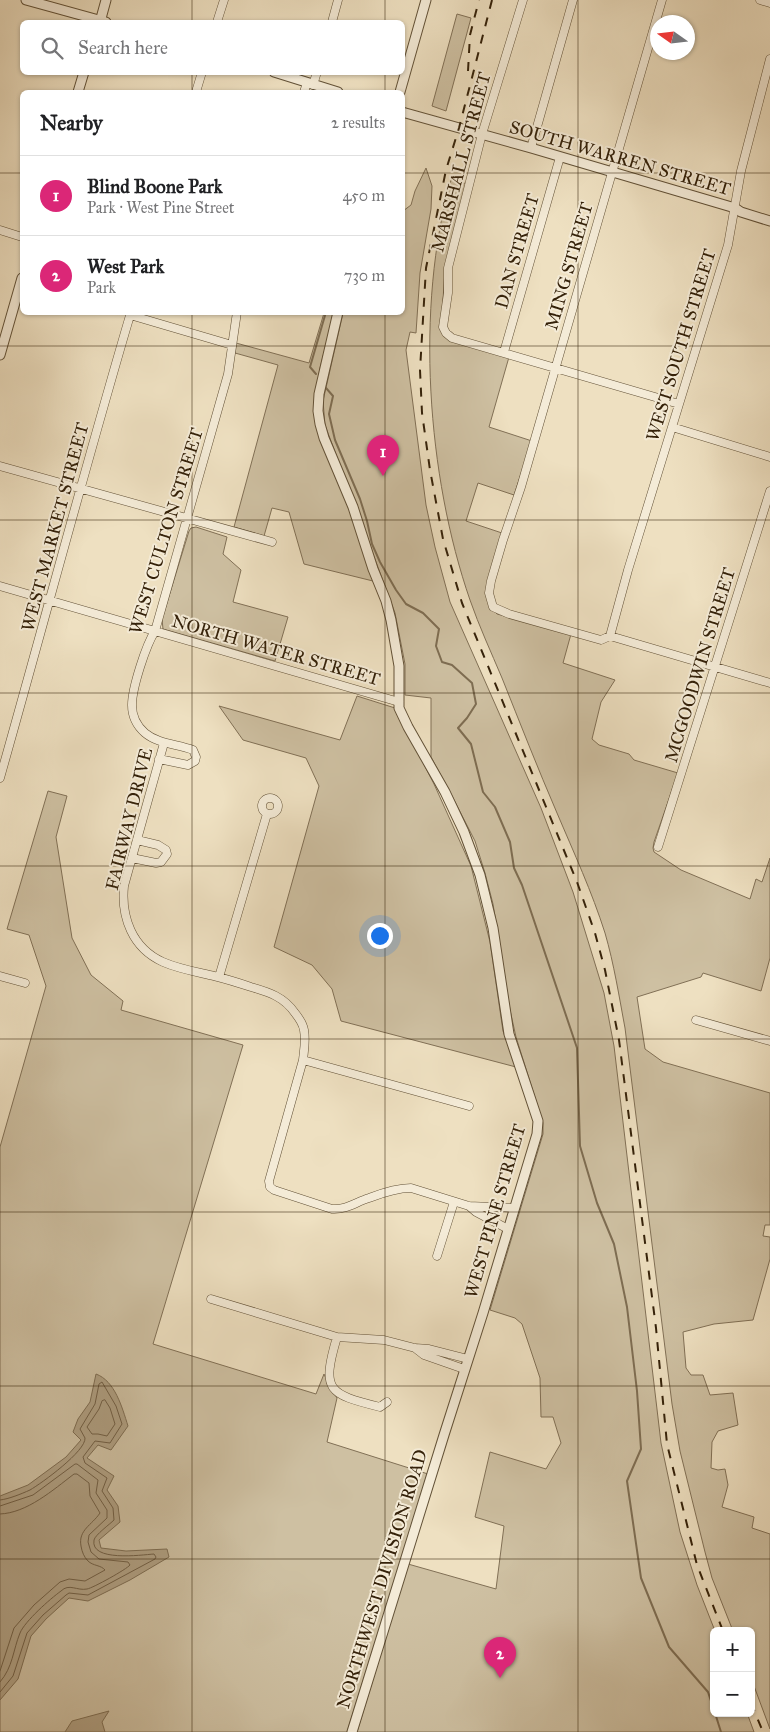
<!DOCTYPE html>
<html lang="en">
<head>
<meta charset="utf-8">
<style>
  :root { --surface:#fff; --page:#f6f6f6; --text:#202124; --muted:#757577; --line:#e0e0e0; --accent:#db2777 }
  body { margin:0; font-family:"IM FELL Great Primer",serif; background:var(--page); color:var(--text) }
  .controls { position:absolute; right:15px; bottom:15px; display:grid; overflow:hidden; border-radius:8px; box-shadow:0 1px 4px #0004 }
  .controls button { width:45px; height:45px; display:grid; place-items:center; padding:0; border:0; border-bottom:1px solid var(--line); background:var(--surface); color:var(--text); font:25px sans-serif }
  .compass { position:absolute; left:650px; top:15px; width:45px; height:45px; border-radius:50%; background:var(--surface); box-shadow:0 1px 4px #0004; rotate:284deg }
  .you { position:absolute; left:379px; top:935px; width:18px; height:18px; margin:-12px; border:4px solid #fff; border-radius:50%; background:#1a73e8; box-shadow:0 0 0 8px #1a73e833 }
  .badge { display:grid; place-items:center; width:32px; height:32px; border-radius:50%; background:var(--accent); color:#fff; font-size:16px; font-weight:700 }
  .pin { position:absolute; translate:-50% -41px; filter:drop-shadow(0 1px 2px #0008) }
  .pin::after { content:''; position:absolute; top:26px; width:18px; height:15px; background:inherit; clip-path:polygon(0 0,100% 0,50% 100%) }
  .list { margin:0; padding:0; list-style:none }
  h2 { display:flex; justify-content:space-between; align-items:center; height:65px; margin:0; padding:0 20px; font-size:21px }
  h2 small { font-size:16px; font-weight:400; color:var(--muted) }
  .list li { display:grid; grid-template-columns:32px 1fr auto; gap:15px; align-items:center; box-sizing:border-box; height:80px; padding:0 20px; border-top:1px solid var(--line) }
  .list b { display:block; font-size:19px; white-space:nowrap }
  .list p { margin:0; font-size:16px; white-space:nowrap; color:var(--muted) }
  .list em { font-size:16px; font-style:normal; color:var(--muted) }
  .icon { flex:none; width:28px; height:28px; fill:none; stroke:currentColor; stroke-width:2; stroke-linecap:round; stroke-linejoin:round }
  .map { position:relative; flex:none; width:770px; height:1732px; overflow:hidden }
  .search { position:absolute; background:var(--surface); box-shadow:0 1px 4px #0004; left:20px; top:20px; width:385px; height:55px; display:flex; align-items:center; gap:12px; box-sizing:border-box; padding:0 18px; border-radius:8px; color:var(--muted); font-size:19px }
  .panel { position:absolute; background:var(--surface); box-shadow:0 1px 4px #0004; left:20px; top:90px; width:385px; height:225px; border-radius:8px }
  .map>svg:first-child { display:block }
  .green { fill:#cec0a2; stroke:#817056 }
  .water { fill:#af9f82; stroke:#7e6d52 }
  .lines { fill:none; stroke-linecap:round; stroke-linejoin:round }
  .shore { stroke:#726046; stroke-width:1 }
  .stream { stroke:#7e6d52; stroke-width:2 }
  .minor-casing { stroke:#625137; stroke-width:9 }
  .tertiary-casing { stroke:#625137; stroke-width:11 }
  .minor { stroke:#f4ebd7; stroke-width:8 }
  .tertiary { stroke:#f4ebd7; stroke-width:9 }
  .rail { stroke:#342109; stroke-width:2; stroke-dasharray:9 9; stroke-linecap:butt }
  .grid { fill:none; stroke:#342109; stroke-width:1; stroke-opacity:0.55 }
  .labels { text-anchor:middle; stroke-width:4; stroke-linejoin:round; paint-order:stroke }
  .street-label { font-size:18px; fill:#342109; stroke:#f4ebd7 }
</style>
</head>
<body>
<div class="map">
<svg width="770" height="1732" viewBox="0 0 770 1732">
  <rect width="100%" height="100%" fill="#eee0c1"/>
  <filter id="stains"><feTurbulence type="fractalNoise" baseFrequency=".004" numOctaves="4"/><feColorMatrix values="0 0 0 0 .2 0 0 0 0 .09 0 0 0 0 .02 0 0 0 .5 -.17"/></filter>
  <radialGradient id="worn" r=".72"><stop offset=".6" stop-color="#630" stop-opacity="0"/><stop offset="1" stop-color="#630" stop-opacity=".3"/></radialGradient>
  <path class="green" d="M457 14 471 18 446 111 432 106Z
    M426 168 432 186 431 209 420 273 416 333 410 332 406 350 426 505 435 547 450 602 541 808 573 892 604 993 614 1046 661 1443 680 1532 697 1585 715 1631 714 1713H747L754 1732H357L408 1564 496 1589 504 1526 475 1517 490 1452 546 1469 561 1443 553 1417H541L540 1378 522 1324 515 1318 490 1310 543 1134V1123L516 1037 510 1010 493 904 485 873 475 841 450 792 431 757V698L405 695V664L395 613 325 425 323 401 343 313 402 312 403 211 411 205 415 191Z
    M451 180 468 184 445 271 441 328 444 335 509 357 489 427 532 441 514 495 478 483 466 521 502 533 488 580 494 611 497 614 571 634 563 663 615 680 601 702 592 739 599 745 629 754 634 760 678 773 654 842 653 848 654 852 681 870 750 899 756 879 762 882 770 858V958L761 991 703 973 701 977 637 997 645 1049 663 1062 770 1093V1225H765L763 1236 770 1237V1259L753 1320 714 1324 683 1332 686 1368 691 1375H703L710 1395 733 1393 738 1425 718 1431 712 1442 711 1468 718 1470 725 1469 728 1485 722 1507 754 1517 752 1528 770 1534V1729L751 1678V1631H733L712 1578 705 1552 680 1451 672 1404 625 1028C619 996 614 964 605 933 592 892 574 853 557 813 538 769 520 723 502 678 491 652 479 626 470 600 427 476 415 307 451 180Z
    M324 313H334L320 368 315 399 373 581 304 564 289 512 272 508 264 536 234 527 278 365 235 353 236 343 309 363Z
    M196 527 227 537 223 554 241 570 233 602 288 617 275 661 163 629 162 619 189 531 191 528Z
    M357 696 395 708 434 784 471 866 490 942 503 1031 516 1067 341 1021 332 989 312 965 274 947 319 786 306 758 243 740 219 706 340 740Z
    M48 791 67 796 56 837 72 938 91 975 123 1001 121 1010 243 1045 153 1344 316 1394 324 1374 330 1388 337 1398 327 1442 428 1474 347 1732H0V1147L46 986 29 935 7 929Z"/>
  <path class="water" d="M96 1374C115 1381 122 1407 128 1426L111 1450 98 1445 87 1458 114 1476 107 1490 118 1506 120 1522 99 1540 101 1548 126 1551 167 1549 169 1557 130 1580 88 1601 69 1598 46 1619 31 1636 18 1679 0 1700V1496L28 1485 66 1457 81 1440 73 1432 78 1419 90 1402Z
    M109 1711 102 1722 105 1732H65L72 1721Z"/>
  <g class="lines">
    <path class="shore" d="M105 1400 110 1408 115 1424 107 1436 98 1434H92L87 1427 99 1409 102 1401Z
      M0 1500C9 1499 21 1494 30 1490 42 1483 86 1451 85 1438L80 1429 95 1404 99 1384 102 1382 116 1406 122 1424 110 1443 95 1441 83 1457 85 1463 107 1478 102 1491 113 1508 114 1520C110 1524 95 1535 94 1540 90 1562 141 1555 154 1554L156 1557 155 1559 88 1595 69 1593 66 1595 43 1615 27 1633 13 1676 0 1692
      M0 1506 33 1495 75 1464H77L98 1480 96 1493 107 1510V1518L89 1535 88 1542 91 1552 99 1559 128 1562 130 1565C127 1569 93 1588 87 1589 77 1591 69 1583 61 1591 50 1599 25 1621 20 1633 13 1650 13 1667 0 1682
      M0 1514C27 1513 53 1490 74 1474H77L89 1483 90 1496 100 1513C92 1525 78 1530 81 1546 82 1552 84 1557 88 1561 93 1566 101 1565 105 1570L85 1581 69 1579 60 1582 34 1605 14 1628 0 1671"/>
    <path class="stream" d="M316 374 310 367 326 312
      M326 388 333 396 329 414 335 440 360 499 367 521 372 544 380 562 396 590 406 604 423 613 439 629 436 646 442 662 452 665 472 683 476 704 467 718 458 728 471 744 483 792 495 807 510 842 514 868 522 885 577 1048 580 1146 597 1203 614 1244 627 1307 637 1391 641 1449 627 1481 641 1578 669 1647 708 1692 714 1710
      M715 1713 721 1732"/>
    <g class="minor-casing">
      <path id="minor" d="M523 0 482 134 448 268V293L443 327 446 333 452 338 679 404
        M662 0 521 487 503 540 491 581 489 593 493 607 509 614 601 640 610 636 770 683
        M760 0 770 3
        M217 22 224 0
        M332 22 338 0
        M313 85 317 72
        M196 92 202 72
        M304 92 307 83
        M531 148 573 0
        M0 230 22 237
        M130 315 232 345
        M504 352 560 157
        M672 427 770 457
        M0 466 272 542
        M0 586 399 702
        M610 636 628 570 728 245 741 171 770 59
        M164 743 124 886C121 917 132 948 163 962 179 969 197 972 214 976 226 979 239 983 251 987 269 992 284 997 295 1013 299 1018 303 1024 304 1030 306 1041 304 1050 303 1060L269 1181 270 1187 274 1190 332 1209C346 1210 356 1202 369 1198 382 1193 397 1188 411 1188L469 1206 514 1208
        M159 759 188 765 195 761 196 757 193 750C177 744 158 744 145 733 137 726 132 716 132 705 132 688 146 645 155 631L228 374 237 312
        M0 778C44 623 85 467 131 312
        M262 806a8 8 0 1 1 16 0a8 8 0 1 1-16 0Z
        M658 847 770 491
        M132 858 156 863 161 862 167 854 166 850 158 845 137 840
        M0 976 25 983
        M219 977 267 814
        M696 1020 770 1041
        M303 1060 469 1106
        M469 1206 476 1212 508 1229
        M437 1256 454 1202
        M211 1299 337 1337 384 1340 415 1348 429 1349 468 1359
        M337 1337C321 1391 328 1394 380 1407L387 1402
        M415 1348 424 1355 464 1369"/>
    </g>
    <g class="tertiary-casing">
      <path id="tertiary" d="M26 0 106 22
        M100 22 106 0
        M274 72 338 92
        M78 92 84 72
        M400 92 426 0
        M402 112 531 148 735 208 741 212 770 221
        M338 312 319 394 318 411 320 424 324 438 353 507 373 569 386 601 391 620 399 666V708L408 727 445 792 464 832 480 875 493 928 509 1034 538 1121 537 1134 483 1313 444 1435 352 1732
        M0 355 22 278"/>
    </g>
    <use href="#minor" class="minor"/>
    <use href="#tertiary" class="tertiary"/>
    <path class="rail" d="M492 0 459 128 446 170 426 268 420 370 422 413 430 470 443 539 462 603 577 882 595 933 605 970 619 1040 656 1328 667 1444 697 1565 723 1631
      M468 71 470 35 479 0
      M751 1703 763 1732"/>
  </g>
  <path class="grid" d="M192 0V22M385 0V22M578 0V1732M192 72V92M385 72V92M0 173H22M402 173H770M192 312V1732M385 312V1732M0 346H770M0 520H770M0 693H770M0 866H770M0 1039H770M0 1212H770M0 1386H770M0 1559H770"/>
  <g class="labels">
    <g class="street-label">
      <text transform="translate(620 158) rotate(16)" y="6">SOUTH WARREN STREET</text>
      <text transform="translate(461 162) rotate(-75)" y="6">MARSHALL STREET</text>
      <text transform="translate(517 251) rotate(-74)" y="6">DAN STREET</text>
      <text transform="translate(569 266) rotate(-74)" y="6">MING STREET</text>
      <text transform="translate(681 345) rotate(-73)" y="6">WEST SOUTH STREET</text>
      <text transform="translate(55 527) rotate(-75)" y="6">WEST MARKET STREET</text>
      <text transform="translate(166 531) rotate(-73)" y="6">WEST CULTON STREET</text>
      <text transform="translate(276 650) rotate(16)" y="6">NORTH WATER STREET</text>
      <text transform="translate(700 665) rotate(-73)" y="6">MCGOODWIN STREET</text>
      <text transform="translate(129 819) rotate(-76)" y="6">FAIRWAY DRIVE</text>
      <text transform="translate(495 1211) rotate(-74)" y="6">WEST PINE STREET</text>
      <text transform="translate(382 1579) rotate(-73)" y="6">NORTHWEST DIVISION ROAD</text>
    </g>
  </g>
  <rect width="100%" height="100%" filter="url(#stains)"/>
  <rect width="100%" height="100%" fill="url(#worn)"/>
</svg>
<div class="controls">
<button>+</button>
<button>−</button>
</div>
<svg class="compass" viewBox="-18 -18 36 36"><path d="M0-13l5 13h-10z" fill="#e53935"/><path d="M0 13l5-13h-10z" fill="#757577"/></svg>
<div class="you"></div>
<div class="pin badge" style="left:383px;top:476px">1</div>
<div class="pin badge" style="left:500px;top:1678px">2</div>
<div class="search"><svg class="icon" aria-label="search" viewBox="0 0 24 24"><circle cx="10" cy="10" r="6"/><path d="M15 15l6 6"/></svg>Search here</div>
<section class="panel">
<h2>Nearby<small>2 results</small></h2>
<ul class="list">
<li><span class="badge">1</span><div><b>Blind Boone Park</b><p>Park · West Pine Street</p></div><em>450 m</em></li>
<li><span class="badge">2</span><div><b>West Park</b><p>Park</p></div><em>730 m</em></li>
</ul>
</section>
</div>
</body>
</html>
